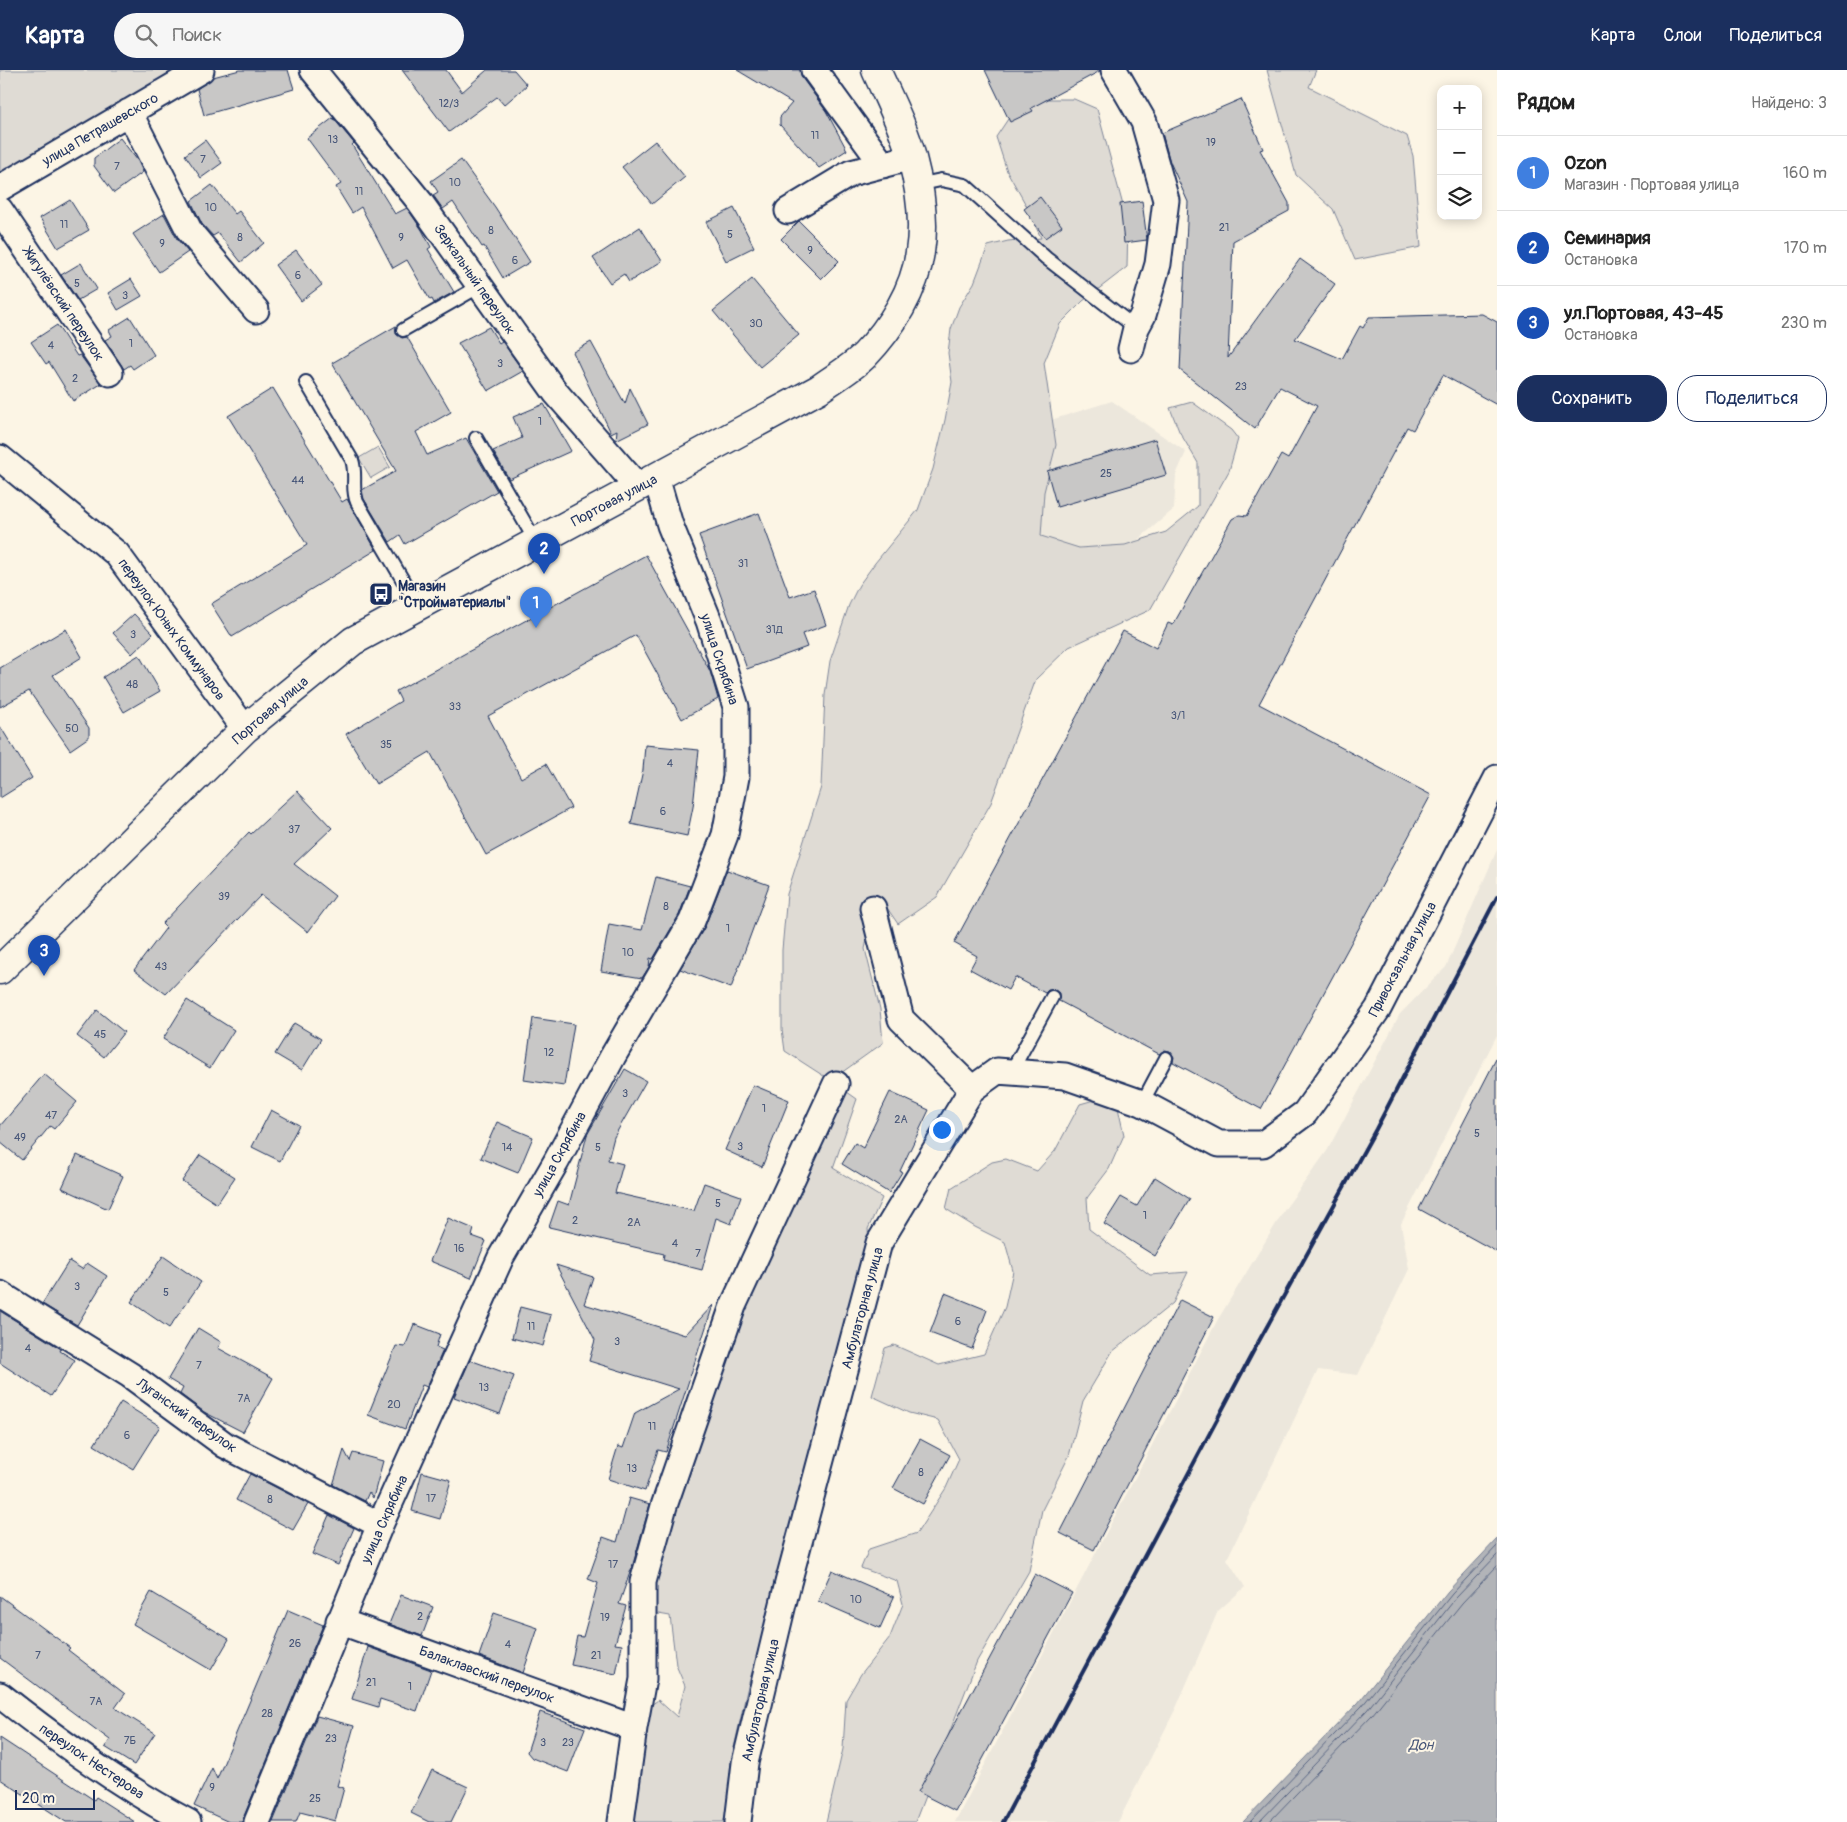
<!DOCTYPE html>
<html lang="ru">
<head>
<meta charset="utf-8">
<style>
  :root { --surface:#fff; --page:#f6f6f6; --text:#222; --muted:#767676; --line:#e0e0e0; --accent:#1b2f5e }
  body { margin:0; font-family:Pangolin,sans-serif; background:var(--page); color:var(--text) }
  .controls { position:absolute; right:15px; top:15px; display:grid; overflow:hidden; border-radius:10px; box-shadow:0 2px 12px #0003 }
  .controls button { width:45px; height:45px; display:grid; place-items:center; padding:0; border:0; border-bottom:1px solid var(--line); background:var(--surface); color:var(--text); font:25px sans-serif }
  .scale { position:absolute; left:15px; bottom:12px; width:80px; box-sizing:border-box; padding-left:5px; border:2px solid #1b2f5e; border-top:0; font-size:14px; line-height:18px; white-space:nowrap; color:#1b2f5e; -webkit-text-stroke:4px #fcf5e5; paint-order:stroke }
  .you { position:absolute; left:941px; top:1059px; width:18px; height:18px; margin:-12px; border:4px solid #fff; border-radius:50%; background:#1a73e8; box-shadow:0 0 0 8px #1a73e833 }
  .badge { display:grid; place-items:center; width:32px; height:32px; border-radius:50%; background:var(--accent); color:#fff; font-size:16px; font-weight:700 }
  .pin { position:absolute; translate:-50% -41px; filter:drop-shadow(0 1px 2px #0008) }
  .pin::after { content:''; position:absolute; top:26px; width:18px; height:15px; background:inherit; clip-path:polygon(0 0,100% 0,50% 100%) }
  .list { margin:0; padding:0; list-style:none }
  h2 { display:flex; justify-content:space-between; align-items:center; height:65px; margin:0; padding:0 20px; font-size:21px }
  h2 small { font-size:16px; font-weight:400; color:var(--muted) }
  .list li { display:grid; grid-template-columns:32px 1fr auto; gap:15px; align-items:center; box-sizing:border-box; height:75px; padding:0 20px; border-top:1px solid var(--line) }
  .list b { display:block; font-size:19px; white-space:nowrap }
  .list p { margin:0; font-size:16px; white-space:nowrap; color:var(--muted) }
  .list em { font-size:16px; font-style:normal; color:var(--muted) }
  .actions { display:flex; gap:10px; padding:15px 20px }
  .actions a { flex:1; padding:11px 0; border:1px solid var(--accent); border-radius:20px; text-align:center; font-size:18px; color:var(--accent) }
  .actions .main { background:var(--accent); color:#fff }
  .icon { flex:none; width:28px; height:28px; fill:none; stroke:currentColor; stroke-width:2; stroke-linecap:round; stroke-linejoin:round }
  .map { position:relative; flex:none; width:1497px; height:1752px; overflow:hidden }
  header { display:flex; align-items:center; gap:30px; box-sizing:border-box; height:70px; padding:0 25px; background:var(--accent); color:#fff }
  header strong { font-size:24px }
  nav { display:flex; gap:28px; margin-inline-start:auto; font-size:18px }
  .search { width:350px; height:45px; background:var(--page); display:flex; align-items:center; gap:12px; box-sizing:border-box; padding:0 18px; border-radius:28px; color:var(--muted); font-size:19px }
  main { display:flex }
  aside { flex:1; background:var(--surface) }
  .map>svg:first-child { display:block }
  .built { fill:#ece7dc }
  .green { fill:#dfdbd4; stroke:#7d8599 }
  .water { fill:#b2b4b8; stroke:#767f94 }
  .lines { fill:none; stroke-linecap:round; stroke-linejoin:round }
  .shore { stroke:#576482; stroke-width:1 }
  .building { fill:#c8c7c6; stroke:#1b2f5e }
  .service-casing { stroke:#1b2f5e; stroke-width:16 }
  .minor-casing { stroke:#1b2f5e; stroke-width:29 }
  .primary-casing { stroke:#1b2f5e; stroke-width:31 }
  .service { stroke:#fcf5e5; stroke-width:12 }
  .minor { stroke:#fcf5e5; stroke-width:25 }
  .primary { stroke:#fcf5e5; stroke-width:28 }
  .rail { stroke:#1b2f5e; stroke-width:4 }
  .labels { text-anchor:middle; stroke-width:4; stroke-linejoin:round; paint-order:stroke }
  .number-label { font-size:11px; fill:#465578 }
  .street-label { font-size:14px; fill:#1b2f5e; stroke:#fcf5e5 }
  .poi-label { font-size:14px; font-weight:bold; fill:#1b2f5e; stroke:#fcf5e5; text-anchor:start }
  .water-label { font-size:15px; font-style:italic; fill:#485779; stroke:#fcf5e5 }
</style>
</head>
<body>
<header>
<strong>Карта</strong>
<div class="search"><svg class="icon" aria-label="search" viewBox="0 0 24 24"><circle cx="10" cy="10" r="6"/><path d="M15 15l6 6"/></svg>Поиск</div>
<nav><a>Карта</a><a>Слои</a><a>Поделиться</a></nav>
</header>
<main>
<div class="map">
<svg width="1497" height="1752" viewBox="0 0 1497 1752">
  <rect width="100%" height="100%" fill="#fcf5e5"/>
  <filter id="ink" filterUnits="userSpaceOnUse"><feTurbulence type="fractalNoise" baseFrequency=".02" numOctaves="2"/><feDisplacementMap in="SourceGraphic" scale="10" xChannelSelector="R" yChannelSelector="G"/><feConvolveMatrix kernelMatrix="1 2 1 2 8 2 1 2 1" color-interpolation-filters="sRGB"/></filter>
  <g filter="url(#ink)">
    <path class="built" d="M1112 331 1186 382 1176 405 1174 439 1093 508 1034 520 1006 364Z
      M1497 780V965L1401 1154 1409 1199 1358 1305 1318 1300 1227 1489 1245 1517 1218 1541 1176 1638 1118 1752H955L1217 1251 1285 1139 1327 1081 1400 944 1446 897Z"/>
    <path class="green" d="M0 0H185L0 106Z
      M1267 0H1316L1309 17 1407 66 1413 86 1421 177 1355 190 1333 139 1296 105Z
      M1049 29H1074L1097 39 1128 154 1127 197 1083 231 1060 254 1044 293 1056 375 1044 422 1041 466 1079 478 1125 475 1166 462 1198 436V393L1179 361 1170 338 1192 332 1231 360 1238 369 1229 401 1150 540 1069 577 1036 609 991 733 937 827 898 854 883 832 873 838 865 879 880 939 883 973 841 1003 836 1014 785 981 782 959V880L787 824 821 717 825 625 830 591 849 535 859 515 875 493 918 440 933 399 945 350 952 312 948 283 951 259 959 237 974 213 988 176 1008 171 1041 168 1026 135 1007 101 996 67 1012 43Z
      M378 377 390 397 371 408 359 388Z
      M840 1017 857 1029 833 1098 882 1128 868 1159 869 1172 816 1373 747 1620 731 1691 725 1752H626L640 1643 658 1630 677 1647 685 1616 676 1595 670 1546 647 1542V1513L738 1239Z
      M1115 1024 1124 1065 1109 1099 1087 1128 1089 1159 1150 1205 1188 1202 1173 1233 1112 1282 1083 1331 1069 1386 1042 1440 1029 1501 977 1591 915 1752H826L843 1679 846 1630 861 1604 890 1567 903 1534 897 1511 861 1498 869 1479 917 1463 946 1418 959 1389 938 1350 909 1343 872 1326 885 1278 894 1275 939 1295 984 1284 1005 1237 1013 1201 1005 1172 975 1157 946 1139 951 1118 992 1092 1006 1089 1037 1101 1055 1081 1080 1034Z"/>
    <path class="water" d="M1497 1469V1752H1243L1358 1633 1448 1521Z"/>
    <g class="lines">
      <path class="shore" d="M1250 1752 1362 1636 1452 1524 1497 1476
        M1259 1752 1367 1640 1456 1528 1497 1485
        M1269 1752 1372 1645 1462 1533 1497 1496"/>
    </g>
    <path class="building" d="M240 0H288L294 19 204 45 197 19 213 7Z
      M402 0H446L462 22 487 0H514L527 15 504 35 497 27 449 62Z
      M737 0H800L802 8 826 41 847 80 819 98 780 55V47L792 33Z
      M985 0H1100V1L1031 38 1033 41 1010 52Z
      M1241 29 1263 79 1260 80 1289 133V141L1233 171 1228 288 1300 189 1335 214 1295 269 1342 289 1360 256 1363 258 1369 247 1482 244 1497 252V335L1443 305 1413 360 1407 357 1259 634 1431 725 1261 1039 1173 992 1174 987 1170 981 1165 980 1159 984 1059 931V923L1055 920H1048L1045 923 1015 907 1008 920 970 899 977 886 954 873 1123 561 1156 578 1168 553 1173 555 1232 449 1239 445 1247 446 1281 385 1288 389 1317 336 1280 317 1255 359 1180 300 1188 132 1170 92 1162 63Z
      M333 48 354 73 352 75 395 144 407 138 422 160 431 177 428 179 454 222 434 233 432 229 430 230 407 190 393 198 361 137 352 143 336 117 341 114 307 68Z
      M120 68 138 91 143 102 114 123 94 96V88Z
      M205 70 222 93 201 108 185 85Z
      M655 71 685 107 652 134 622 97Z
      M461 90 495 137 530 192 503 208 484 176 482 177 453 132 443 139 433 125 438 122 431 111Z
      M212 115 235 144 239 141 264 173 241 192 218 163 213 166 202 154 191 131Z
      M1040 127 1062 156 1045 168 1024 139Z
      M70 130 89 160 58 178 40 148Z
      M1142 131 1147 170 1124 173 1120 134Z
      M734 138 754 177 726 191 706 152Z
      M164 144 177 169 188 182 159 202 133 164Z
      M799 151 839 191 821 209 781 169Z
      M640 157 662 191 629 212 624 204 610 213 593 188Z
      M296 180 322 215 301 231 275 195Z
      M81 193 97 219 78 230 61 205Z
      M131 209 142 226 118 240 108 223Z
      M752 209 799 265 760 297 713 241Z
      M130 247 154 285 133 299 130 295 124 299 105 270 112 266 109 260Z
      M57 255 77 286 80 285 101 314 73 331 49 292 46 294 31 272Z
      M396 256V264L402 268 407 267 451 342 416 362 427 385 466 368 497 421 405 474 400 465 390 472 364 429 362 420 396 401 332 293Z
      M489 257 499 273 502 271 523 301 488 321 458 273Z
      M591 272 625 334 630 318 648 354 616 370 617 360 611 363 573 282Z
      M273 318 342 432 347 429 376 480 232 567 211 534 307 475 228 346Z
      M544 334 571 381 509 409 493 381 522 368 513 347Z
      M1155 369 1166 405 1057 437 1047 401Z
      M759 443 790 527 814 519 826 555 802 564 807 577 747 599 699 465Z
      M646 485 710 601 718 629 682 649 636 565 488 646 521 708 546 694 571 738 486 785 430 682 376 714 346 664 401 631 396 621Z
      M134 544 153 564 132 584 113 563Z
      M66 559 82 587 53 605 89 658V667L70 680 29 621 0 637V598Z
      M139 585 160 621 124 642 103 607Z
      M0 656 32 708 0 728Z
      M645 675 699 680 693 737 687 766 631 754 643 700Z
      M297 721 332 758 294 794 335 826 308 862 261 825 166 924 134 900 166 858 162 854 249 762 251 764Z
      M727 800 769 815 731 918 680 899 705 856Z
      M656 807 690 816 679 845 653 889 650 888 649 897 642 908 601 901 609 854 642 860Z
      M187 930 234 960 210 998 163 969Z
      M97 940 124 962 104 987 77 966Z
      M533 948 574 954 564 1016 524 1010Z
      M294 953 321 969 302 1000 275 984Z
      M1497 987V1182L1419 1139Z
      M625 999 646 1011 614 1067 608 1090 623 1094 615 1123 694 1141 704 1113 741 1126 731 1154 716 1148 702 1200 663 1190 664 1184 549 1157 558 1131 569 1135 587 1065Z
      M44 1004 77 1032 54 1059 50 1056 22 1090 0 1072V1056Z
      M753 1015 789 1030 762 1097 725 1080Z
      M890 1022 929 1040 900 1101 902 1102 889 1123 842 1094 855 1073 863 1078Z
      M271 1040 299 1055 280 1091 252 1077Z
      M497 1052 533 1067 518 1103 481 1088Z
      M77 1085 123 1106 108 1139 62 1118Z
      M200 1085 235 1107 217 1134 182 1111Z
      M1155 1107 1190 1129 1155 1186 1104 1154 1121 1127 1137 1136Z
      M448 1148 474 1159 472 1166 486 1171 471 1208 430 1191Z
      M163 1186 201 1212 169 1258 131 1232Z
      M69 1191 82 1199 87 1193 107 1206 77 1255 42 1234Z
      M556 1195 593 1207 584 1234 685 1265 713 1235 666 1382 658 1380 645 1421 608 1409 618 1376 623 1378 635 1343 679 1319 589 1291 595 1270Z
      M945 1223 987 1240 972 1279 930 1263Z
      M1180 1230 1214 1247 1094 1480 1060 1463Z
      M520 1237 551 1245 543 1276 512 1268Z
      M0 1241 61 1279 60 1281 75 1290 51 1326 0 1293Z
      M414 1254 440 1264 436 1277 443 1280 427 1317 422 1315 405 1359 368 1345 396 1276 405 1277Z
      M198 1258 221 1272 218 1278 273 1308 243 1362 204 1342 180 1324 183 1318 168 1309Z
      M470 1290 514 1306 500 1344 454 1327Z
      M121 1332 160 1356 133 1399 94 1375Z
      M920 1369 950 1385 923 1434 893 1418Z
      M344 1380 350 1391 353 1383 383 1391 373 1428 369 1422 365 1431 333 1415Z
      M422 1402 451 1410 440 1449 412 1441Z
      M250 1404 308 1434 293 1460 236 1430Z
      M629 1428 650 1434 633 1494 619 1534 626 1536 615 1574 622 1575 616 1604 571 1595 577 1566 583 1567 598 1513 588 1509 603 1467 617 1472Z
      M329 1445 354 1458 338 1495 312 1484Z
      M832 1500 894 1527 880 1558 818 1531Z
      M1035 1504 1072 1523 955 1741 918 1722Z
      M151 1522 229 1569 211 1600 133 1554Z
      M401 1525 433 1537 422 1566 389 1554Z
      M0 1526 70 1578 68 1580 125 1624 115 1638 155 1663 134 1695 105 1677 110 1670 0 1588Z
      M288 1540 323 1555 244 1746 243 1752H229L194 1736 212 1698 217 1709Z
      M494 1543 538 1558 523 1603 479 1586Z
      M368 1577 431 1600 417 1641 380 1629 378 1637 352 1629Z
      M540 1642 585 1658 568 1702 532 1688 527 1682Z
      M317 1646 354 1656 337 1716 344 1718 335 1751 300 1742 296 1752H273Z
      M0 1668 94 1730 96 1727 135 1752H66L0 1709Z
      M432 1700 468 1717 451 1752H429L411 1743Z"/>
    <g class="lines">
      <g class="service-casing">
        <path id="service" d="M917 115 941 110 965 115 1046 188 1136 258
          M403 260 480 216
          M306 312 352 390C357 404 351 419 357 432L418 536
          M476 368 536 472
          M1011 1002 1052 927
          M1142 1033 1166 988"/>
      </g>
      <g class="minor-casing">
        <path id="minor" d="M313 0 420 132 556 323 638 417
          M814 0 883 95
          M1114 0 1144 52 1166 130 1158 194 1143 245 1136 258 1131 279
          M129 42 190 162 256 240
          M0 118 201 0
          M0 140 110 303
          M788 141 851 103 912 87
          M0 388 117 484 245 659
          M873 838 901 949 972 1019
          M0 1224 130 1305 225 1375 380 1455
          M339 1551 634 1658
          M0 1625C57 1670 123 1718 188 1752
          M257 1752 380 1455 501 1187 556 1092 613 986 692 851 725 765 736 707V637L709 551 670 455 656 407
          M621 1752 634 1658 643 1609V1512L664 1436 733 1236 836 1014
          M738 1752 745 1693 788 1513 879 1173 972 1019 997 1001 1065 1006 1142 1033 1219 1074H1263L1305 1043 1378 939 1497 708"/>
      </g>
      <g class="primary-casing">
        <path id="primary" d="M0 900 245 659 353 571 819 319C834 308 852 298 865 285 891 258 915 220 920 182 925 152 920 118 912 88 904 58 889 29 876 0"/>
      </g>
      <use href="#service" class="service"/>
      <use href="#minor" class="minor"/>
      <use href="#primary" class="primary"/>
      <path class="rail" d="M1003 1752 1254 1280 1376 1059 1497 827"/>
    </g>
  </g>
  <defs>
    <g id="bus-square" transform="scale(1.25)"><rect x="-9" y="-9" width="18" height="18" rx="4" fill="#1b2f5e" stroke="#fcf5e5"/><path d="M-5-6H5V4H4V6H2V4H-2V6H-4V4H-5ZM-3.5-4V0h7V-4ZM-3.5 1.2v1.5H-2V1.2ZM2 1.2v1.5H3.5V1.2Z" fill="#fff"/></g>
  </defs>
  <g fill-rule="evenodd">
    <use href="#bus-square" x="381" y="524"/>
  </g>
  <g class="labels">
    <g class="number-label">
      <text x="449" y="37">12/3</text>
      <text x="815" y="69">11</text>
      <text x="333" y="73">13</text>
      <text x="1211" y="76">19</text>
      <text x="203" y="93">7</text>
      <text x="117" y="100">7</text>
      <text x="455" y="116">10</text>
      <text x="359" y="125">11</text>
      <text x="211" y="141">10</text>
      <text x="64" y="158">11</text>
      <text x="1224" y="161">21</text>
      <text x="491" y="164">8</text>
      <text x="730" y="168">5</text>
      <text x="240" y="171">8</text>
      <text x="401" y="171">9</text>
      <text x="162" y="177">9</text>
      <text x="810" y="184">9</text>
      <text x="515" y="194">6</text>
      <text x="298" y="209">6</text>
      <text x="77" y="217">5</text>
      <text x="125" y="229">3</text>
      <text x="756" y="257">30</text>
      <text x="131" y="277">1</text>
      <text x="51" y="279">4</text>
      <text x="500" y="297">3</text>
      <text x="75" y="312">2</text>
      <text x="1241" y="320">23</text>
      <text x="540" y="355">1</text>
      <text x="1106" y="407">25</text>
      <text x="298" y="414">44</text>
      <text x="743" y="497">31</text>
      <text x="774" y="563">31Д</text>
      <text x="133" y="568">3</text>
      <text x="132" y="618">48</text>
      <text x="455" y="640">33</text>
      <text x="1178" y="649">3/1</text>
      <text x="72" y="662">50</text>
      <text x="386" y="678">35</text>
      <text x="670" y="697">4</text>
      <text x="663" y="745">6</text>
      <text x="294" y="763">37</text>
      <text x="224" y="830">39</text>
      <text x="666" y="840">8</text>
      <text x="728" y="862">1</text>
      <text x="628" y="886">10</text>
      <text x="161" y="900">43</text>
      <text x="100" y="968">45</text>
      <text x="549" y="986">12</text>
      <text x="625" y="1027">3</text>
      <text x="764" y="1042">1</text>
      <text x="51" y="1049">47</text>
      <text x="901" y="1053">2А</text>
      <text x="1477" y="1067">5</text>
      <text x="20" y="1071">49</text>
      <text x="740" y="1080">3</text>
      <text x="507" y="1081">14</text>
      <text x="598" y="1081">5</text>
      <text x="718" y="1137">5</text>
      <text x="1145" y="1149">1</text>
      <text x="575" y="1154">2</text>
      <text x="634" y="1156">2А</text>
      <text x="675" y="1177">4</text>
      <text x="459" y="1182">16</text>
      <text x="698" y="1187">7</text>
      <text x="77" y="1220">3</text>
      <text x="166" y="1226">5</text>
      <text x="958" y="1255">6</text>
      <text x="531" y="1260">11</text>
      <text x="617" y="1275">3</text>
      <text x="28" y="1282">4</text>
      <text x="199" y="1299">7</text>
      <text x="484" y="1321">13</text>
      <text x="244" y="1332">7А</text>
      <text x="394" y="1338">20</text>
      <text x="652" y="1360">11</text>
      <text x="127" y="1369">6</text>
      <text x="632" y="1402">13</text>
      <text x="921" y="1406">8</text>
      <text x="431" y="1432">17</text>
      <text x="270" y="1433">8</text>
      <text x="613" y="1498">17</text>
      <text x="856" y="1533">10</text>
      <text x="420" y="1550">2</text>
      <text x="605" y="1551">19</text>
      <text x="295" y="1577">26</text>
      <text x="508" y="1578">4</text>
      <text x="38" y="1589">7</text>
      <text x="596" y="1589">21</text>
      <text x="371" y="1616">21</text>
      <text x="410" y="1620">1</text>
      <text x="96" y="1635">7А</text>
      <text x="267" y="1647">28</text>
      <text x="331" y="1672">23</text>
      <text x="130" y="1674">7Б</text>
      <text x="543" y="1676">3</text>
      <text x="568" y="1676">23</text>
      <text x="212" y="1721">9</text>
      <text x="315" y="1732">25</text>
    </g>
    <g class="street-label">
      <text transform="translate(100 59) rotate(-30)" y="5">улица Петрашевского</text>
      <text transform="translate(475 209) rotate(55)" y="5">Зеркальный переулок</text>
      <text transform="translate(64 234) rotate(56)" y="5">Жигулёвский переулок</text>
      <text transform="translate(614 430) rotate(-28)" y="5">Портовая улица</text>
      <text transform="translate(172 559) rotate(54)" y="5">переулок Юных Коммунаров</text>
      <text transform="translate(720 589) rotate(72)" y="5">улица Скрябина</text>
      <text transform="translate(270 640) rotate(-41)" y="5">Портовая улица</text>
      <text transform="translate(1402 889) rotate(-62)" y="5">Привокзальная улица</text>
      <text transform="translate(559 1084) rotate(-61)" y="5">улица Скрябина</text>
      <text transform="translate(862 1238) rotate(-75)" y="5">Амбулаторная улица</text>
      <text transform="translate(187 1345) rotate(35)" y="5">Луганский переулок</text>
      <text transform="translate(384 1449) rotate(-66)" y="5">улица Скрябина</text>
      <text transform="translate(487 1604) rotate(20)" y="5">Балаклавский переулок</text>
      <text transform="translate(760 1630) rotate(-77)" y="5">Амбулаторная улица</text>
      <text transform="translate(92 1691) rotate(34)" y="5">переулок Нестерова</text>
    </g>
    <g class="poi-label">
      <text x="398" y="521">Магазин<tspan x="398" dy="16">"Стройматериалы"</tspan></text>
    </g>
    <g class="water-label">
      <text x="1421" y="1680">Дон</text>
    </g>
  </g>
</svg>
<div class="controls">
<button>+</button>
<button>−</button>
<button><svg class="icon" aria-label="layers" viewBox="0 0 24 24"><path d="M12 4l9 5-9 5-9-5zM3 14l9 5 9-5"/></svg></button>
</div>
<div class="scale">20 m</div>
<div class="you"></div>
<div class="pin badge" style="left:536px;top:558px;background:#3f7fe0">1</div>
<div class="pin badge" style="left:544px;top:504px;background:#1a4fb4">2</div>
<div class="pin badge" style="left:44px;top:906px;background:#1a4fb4">3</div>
</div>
<aside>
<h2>Рядом<small>Найдено: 3</small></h2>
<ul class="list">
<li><span class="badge" style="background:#3f7fe0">1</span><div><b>Ozon</b><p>Магазин · Портовая улица</p></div><em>160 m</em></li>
<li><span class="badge" style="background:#1a4fb4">2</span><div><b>Семинария</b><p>Остановка</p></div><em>170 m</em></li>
<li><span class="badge" style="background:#1a4fb4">3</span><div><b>ул.Портовая, 43-45</b><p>Остановка</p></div><em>230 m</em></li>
</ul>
<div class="actions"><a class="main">Сохранить</a><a>Поделиться</a></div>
</aside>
</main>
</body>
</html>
